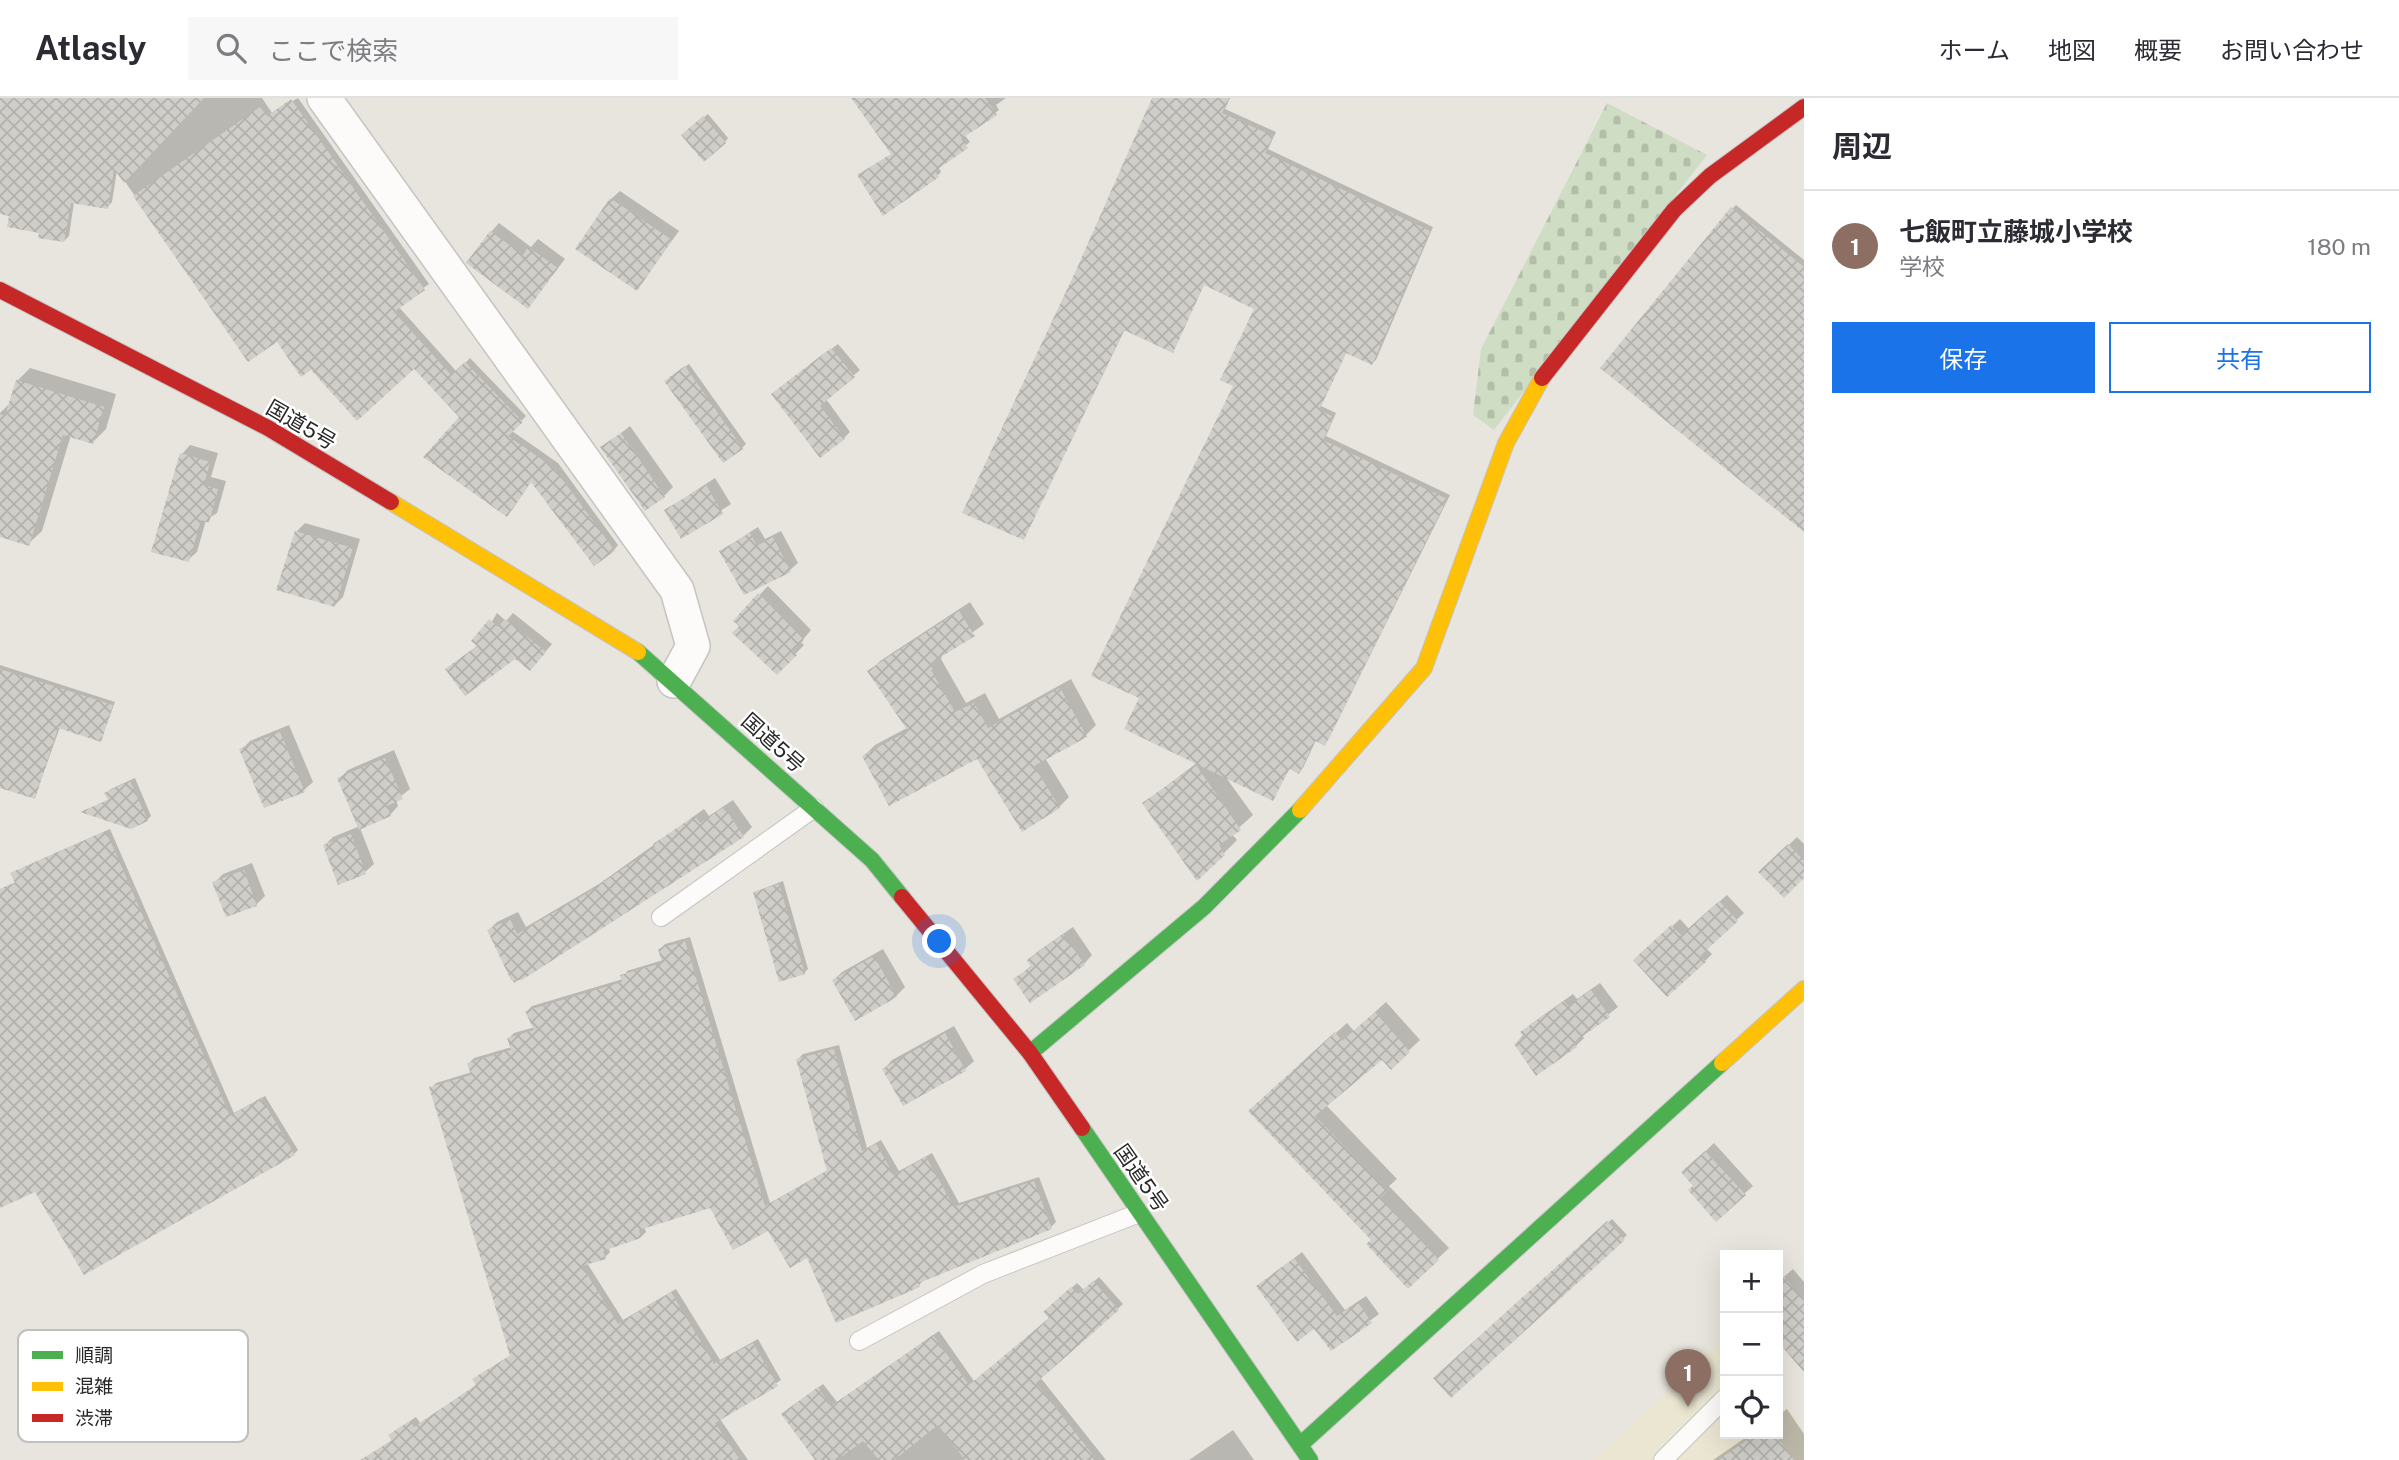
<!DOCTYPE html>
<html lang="ja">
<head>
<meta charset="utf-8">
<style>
  :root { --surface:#fff; --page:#f7f7f7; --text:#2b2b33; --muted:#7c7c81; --line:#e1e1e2; --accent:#1a73e8 }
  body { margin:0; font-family:"Public Sans","Noto Sans JP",sans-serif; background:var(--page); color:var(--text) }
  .controls { position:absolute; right:21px; bottom:21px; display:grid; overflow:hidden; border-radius:0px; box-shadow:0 7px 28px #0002 }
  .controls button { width:63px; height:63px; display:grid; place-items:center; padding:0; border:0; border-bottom:2px solid var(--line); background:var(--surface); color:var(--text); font:35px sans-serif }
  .you { position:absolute; left:940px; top:844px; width:24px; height:24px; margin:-18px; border:5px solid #fff; border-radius:50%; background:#1a73e8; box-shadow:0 0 0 10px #1a73e833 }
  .badge { display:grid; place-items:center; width:46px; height:46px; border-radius:50%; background:var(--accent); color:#fff; font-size:23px; font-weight:700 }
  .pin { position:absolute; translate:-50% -58px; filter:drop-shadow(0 2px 4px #0008) }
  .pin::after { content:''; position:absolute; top:37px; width:24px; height:21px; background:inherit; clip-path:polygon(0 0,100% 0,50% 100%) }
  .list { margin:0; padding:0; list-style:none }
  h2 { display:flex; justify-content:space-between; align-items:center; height:91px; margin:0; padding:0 28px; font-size:30px }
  h2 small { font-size:23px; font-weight:400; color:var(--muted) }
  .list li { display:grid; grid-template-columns:46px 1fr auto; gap:21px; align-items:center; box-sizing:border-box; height:112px; padding:0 28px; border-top:2px solid var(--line) }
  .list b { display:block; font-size:26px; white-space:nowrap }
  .list p { margin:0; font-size:23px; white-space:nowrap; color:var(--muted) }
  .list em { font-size:23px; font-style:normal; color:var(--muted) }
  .actions { display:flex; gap:14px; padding:21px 28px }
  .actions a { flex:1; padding:16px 0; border:2px solid var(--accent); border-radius:0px; text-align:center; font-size:24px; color:var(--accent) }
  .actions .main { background:var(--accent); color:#fff }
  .icon { flex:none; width:38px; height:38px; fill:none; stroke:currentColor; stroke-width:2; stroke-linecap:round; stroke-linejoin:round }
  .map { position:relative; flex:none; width:1804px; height:1362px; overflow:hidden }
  header { display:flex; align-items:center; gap:42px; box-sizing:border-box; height:98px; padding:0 35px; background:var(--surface); border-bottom:2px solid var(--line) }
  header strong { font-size:33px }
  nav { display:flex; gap:38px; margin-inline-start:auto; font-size:24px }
  .search { width:490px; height:63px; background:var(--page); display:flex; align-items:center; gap:18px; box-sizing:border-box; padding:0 24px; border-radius:0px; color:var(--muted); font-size:26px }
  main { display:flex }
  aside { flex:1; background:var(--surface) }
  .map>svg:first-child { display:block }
  .education { fill:#ebe6d2 }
  .cemetery { fill:url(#cemetery-stones) }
  .shadow { fill:#0003 }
  .building { fill:url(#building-cross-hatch) }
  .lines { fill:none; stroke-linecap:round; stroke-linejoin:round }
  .lane-casing { stroke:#c5c4c4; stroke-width:20 }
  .street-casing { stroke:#c5c4c4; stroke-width:36 }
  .fast-casing { stroke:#c5c4c4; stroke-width:18 }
  .slow-casing { stroke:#c5c4c4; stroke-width:18 }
  .jam-casing { stroke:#c5c4c4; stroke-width:18 }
  .lane { stroke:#fcfbfa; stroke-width:18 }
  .street { stroke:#fcfbfa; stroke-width:33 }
  .fast { stroke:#4caf50; stroke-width:16 }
  .slow { stroke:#ffc107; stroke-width:16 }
  .jam { stroke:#c62828; stroke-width:16 }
  .labels { text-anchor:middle; stroke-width:5; stroke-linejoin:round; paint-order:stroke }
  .street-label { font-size:21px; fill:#292929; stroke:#fff }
  .key { fill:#fff; stroke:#bfbfbf; stroke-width:2 }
  .key-label { font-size:19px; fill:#292929 }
</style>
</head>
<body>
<header>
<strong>Atlasly</strong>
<div class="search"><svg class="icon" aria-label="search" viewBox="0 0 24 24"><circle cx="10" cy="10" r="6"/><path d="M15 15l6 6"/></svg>ここで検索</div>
<nav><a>ホーム</a><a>地図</a><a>概要</a><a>お問い合わせ</a></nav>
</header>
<main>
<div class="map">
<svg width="1804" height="1362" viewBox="0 0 1804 1362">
  <defs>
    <pattern id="cemetery-stones" width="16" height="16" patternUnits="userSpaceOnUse" patternTransform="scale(1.75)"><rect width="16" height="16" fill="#d0ddc5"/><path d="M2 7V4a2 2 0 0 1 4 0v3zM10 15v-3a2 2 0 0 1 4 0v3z" fill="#b3bea9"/></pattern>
    <pattern id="building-cross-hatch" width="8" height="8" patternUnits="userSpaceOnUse" patternTransform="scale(1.75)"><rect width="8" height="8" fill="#d0cec9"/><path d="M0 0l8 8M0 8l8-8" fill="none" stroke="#b3b1ad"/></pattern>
  </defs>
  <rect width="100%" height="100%" fill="#e8e5de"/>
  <path class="education" d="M1721 1244 1725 1249V1336H1778V1301L1794 1317 1801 1336 1804 1335V1362H1593Z"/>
  <path class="cemetery" d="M1607 5 1707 57 1494 332 1473 317 1481 251Z"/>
  <path class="shadow" d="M0 0H262L272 15 298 0 429 186 398 208 457 274 470 260 526 318 512 333 558 365 618 447 614 452 532 382 512 412 462 319 414 269 312 270 278 242 248 262 117 72 112 104 107 109 74 104 69 138 64 143 11 116 0 114Z
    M854 0H1006L996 7 999 12 995 15 964 36 970 44 938 68 941 74 938 77 893 56Z
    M1154 0H1230L1225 11 1276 34 1268 51 1433 129 1376 262 1372 265 1347 253 1321 308 1336 315 1326 338 1450 397 1328 642 1325 646 1316 642 1303 670 1299 674 1290 670 1273 701 1225 678 1253 717 1232 736 1237 742 1224 755 1144 705 1198 664 1236 287 1256 210 1205 185 1172 252 1125 231 1024 440 1080 169Z
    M708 16 728 40 725 44 687 33Z
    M620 93 679 133 637 191 611 101Z
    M1736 107 1804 162V432L1732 111Z
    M499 125 531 149 538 141 565 161 528 209 491 134Z
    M838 246 860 272 826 301 850 334 844 340 779 290Z
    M689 266 746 346 742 350 670 279Z
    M30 270 116 296 106 331 93 344 71 337 42 433 28 446 0 437V315L11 304 17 283Z
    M630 328 673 389 664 398 602 350Z
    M190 347 218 355 211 379 226 383 217 415 206 422 197 454 188 462 182 356Z
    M715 380 731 406 682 438 666 412Z
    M305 425 360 441 343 499 335 507 296 434Z
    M758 429 765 441 781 433 798 465 790 472 721 453Z
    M768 488 811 532 801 544 804 547 777 575 735 523Z
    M970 504 984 526 943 556 941 561 966 605 985 595 999 621 1071 581 1096 627 1086 637 1045 660 1069 699 1059 709 977 659 864 658 875 647 907 630 869 574 880 563Z
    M497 515 506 523 513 515 552 546 537 564 516 559 448 571 478 547Z
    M0 567 115 604 101 642 60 629 35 699 0 688Z
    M289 627 313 684 304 692 241 652 250 643Z
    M394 652 410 691 396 702 398 708 390 717 360 730 374 766 365 774 325 747 333 739 360 728 339 681 348 672Z
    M135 680 151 718 147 722 83 714 109 701 106 695 111 691Z
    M733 702 752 729 743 738 514 885 489 832 497 824 518 814 526 829 599 786 704 711 709 718Z
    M110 731 234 1015 265 998 298 1052 294 1056 36 1092 0 1108V791L46 771 32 766 35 764Z
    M1797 739 1804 746V778L1761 774Z
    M252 765 265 798 257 806 227 817 214 785 223 776Z
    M783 783 808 871 804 875 755 794Z
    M1727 797 1744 815 1706 850 1712 856 1705 863 1643 855 1680 821 1689 831Z
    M1073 829 1092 857 1084 866 1015 881 1032 867 1029 862 1037 854Z
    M690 839 770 1105 828 1072 798 961 803 956 839 947 867 1050 881 1042 899 1073 932 1055 959 1105 1039 1079 1056 1124 1051 1129 925 1181 919 1187 808 1157 769 1131 710 1108 644 1128 646 1134 641 1139 608 1149 610 1154 605 1159 587 1165 623 1222 676 1191 720 1262 758 1241 781 1282 720 1321 748 1362H361L394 1341 396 1332 416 1319 420 1325 478 1286 479 1277 511 1257 431 990 436 985 472 974 469 965 474 960 512 949 509 940 514 935 535 929 527 913 532 908 623 881 627 873 663 862 660 851 665 846Z
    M883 851 905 889 896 898 834 882 842 874Z
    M1600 885 1618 909 1582 937 1584 940 1576 948 1516 946 1531 926 1573 896 1577 901Z
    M1386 904 1420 942 1391 969 1382 960 1326 1007 1397 1081 1389 1088 1449 1150 1408 1189 1261 1002 1347 925 1354 933Z
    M954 928 974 963 965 971 904 1006 884 971 892 962Z
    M1714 1045 1753 1088 1744 1096 1695 1087 1692 1066Z
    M1612 1121 1627 1137 1451 1297 1435 1280Z
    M1302 1154 1345 1212 1366 1198 1379 1216 1332 1251 1314 1228 1258 1188Z
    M1793 1171 1804 1184V1251L1794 1260 1778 1241V1184Z
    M1099 1179 1123 1206 1040 1279 1106 1362H817L788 1311 823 1286 837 1304 939 1233 974 1283 1051 1220 1045 1214 1077 1185 1084 1192Z
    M1787 1311 1804 1336V1362H1713L1751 1336H1778V1317Z
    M1233 1332 1254 1362H1189Z"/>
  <path class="building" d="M0 0H204L124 85 114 71 108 111 71 105 64 144 38 140 39 135 7 129 9 118 0 116Z
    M851 0H985L997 17 961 41 968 50 935 73 939 79 883 118 857 77 891 56Z
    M1152 0H1229L1222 15 1273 38 1265 55 1430 133 1372 267 1346 255 1319 312 1334 319 1323 342 1447 401 1325 648 1315 643 1299 676 1289 671 1273 703 1124 631 1139 600 1091 578 1233 288 1220 282 1254 211 1204 187 1173 255 1124 232 1024 442 962 415 1078 168Z
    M291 1 425 192 394 214 451 277 465 264 523 324 508 338 554 370 615 453 594 468 531 384 507 419 423 359 459 319 414 271 357 323 311 272 301 279 277 244 248 264 133 98 260 9 267 18Z
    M703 18 726 45 704 64 681 37Z
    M610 100 672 142 637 193 575 151Z
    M1731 109 1804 169V434L1600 270Z
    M490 133 523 157 528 149 558 170 528 211 466 165Z
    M831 250 855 279 820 308 845 341 820 360 771 296Z
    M685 268 743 351 723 365 664 283Z
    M16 282 104 309 93 346 63 337 29 448 0 439V316L5 318Z
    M621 335 665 399 645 413 600 349Z
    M180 355 210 364 204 387 218 391 209 425 201 422 189 464 151 454Z
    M706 387 723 416 681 441 664 412Z
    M295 433 353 450 335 509 276 492Z
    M750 435 757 448 773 439 791 474 744 497 719 453Z
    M758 495 804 542 793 553 797 557 777 577 732 535 739 528 733 523Z
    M959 513 975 538 931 565 934 570 931 572 955 614 974 605 988 630 1060 590 1087 639 1034 668 1060 710 1022 734 977 661 889 708 862 658 908 633 867 573Z
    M489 521 498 529 505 521 546 554 530 573 515 561 465 598 445 571 477 548 471 543Z
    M0 571 113 607 101 644 58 630 35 701 0 690Z
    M280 634 305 694 264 710 239 651Z
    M385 660 403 701 387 708 391 718 359 732 337 680Z
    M1196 667 1241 732 1219 747 1225 757 1197 783 1142 705Z
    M130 683 148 723 131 731 80 714 108 702 104 695Z
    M724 709 744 739 522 882H511L487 832 510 821 517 836 589 794 655 749 653 746 695 718 700 725Z
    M106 733 230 1018 261 1000 295 1057 84 1177 35 1094 0 1110V791L15 785 10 775Z
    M351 736 366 776 338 787 323 747Z
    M1788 746 1804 763V780L1784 800 1758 774Z
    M244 772 257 808 226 819 212 784Z
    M779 786 805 876 779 884 753 794Z
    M1719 803 1738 823 1700 858 1706 864 1667 899 1633 862 1671 827 1681 837Z
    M1063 836 1085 867 1030 905 1013 881 1031 869 1027 862Z
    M685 843 765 1108 827 1073 796 961 834 951 862 1053 876 1046 894 1077 926 1059 954 1109 1034 1083 1052 1131 919 1185 920 1189 836 1225 807 1160 790 1170 768 1133 733 1152 710 1110 639 1132 641 1140 603 1153 606 1161 582 1168 618 1226 671 1194 714 1266 753 1245 778 1288 715 1325 740 1362H360L392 1343 388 1337 410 1323 414 1329 476 1287 472 1281 510 1258 429 989 471 977 467 965 511 952 507 940 534 932 525 913 622 884 620 877 662 865 658 851Z
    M874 858 897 899 855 923 832 882Z
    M1591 892 1610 919 1573 945 1577 949 1536 978 1514 946 1524 939 1520 934 1564 903 1568 908Z
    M1375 914 1410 954 1391 972 1382 962 1315 1018 1387 1093 1380 1100 1439 1162 1408 1191 1366 1146 1371 1142 1248 1013 1335 934 1342 943Z
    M945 935 966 973 903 1008 882 971Z
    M1705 1053 1746 1097 1716 1124 1688 1092 1693 1088 1681 1074Z
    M1607 1123 1625 1142 1451 1300 1433 1280Z
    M1294 1160 1337 1218 1358 1204 1372 1225 1331 1253 1314 1231 1297 1244 1256 1188Z
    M1778 1172 1804 1202V1274L1778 1244Z
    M1093 1183 1119 1212 1036 1285 1097 1362H965L938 1327 894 1362H879L863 1343 837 1362H815L781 1316 818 1289 831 1308 933 1237 969 1287 1049 1220 1043 1214 1071 1189 1078 1196Z
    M1756 1336H1775L1794 1362H1718Z"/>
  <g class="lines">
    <g class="lane-casing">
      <path id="lane" d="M661 819 814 710
        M859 1243 983 1176 1139 1115
        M1663 1362 1725 1300"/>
    </g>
    <g class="street-casing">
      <path id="street" d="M324 0 677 492 693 548 674 583"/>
    </g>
    <g class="fast-casing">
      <path id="fast" d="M638 554 872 762 902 799
        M1030 955 1204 809 1300 712
        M1082 1030 1310 1362
        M1300 1347 1722 965"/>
    </g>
    <g class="slow-casing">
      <path id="slow" d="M391 404 638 554
        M1300 712 1424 570 1506 345 1542 280
        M1722 965 1804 891"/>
    </g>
    <g class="jam-casing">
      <path id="jam" d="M0 192 268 330 391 404
        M1542 280 1674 112 1710 78 1804 9
        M902 799 1030 955 1082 1030"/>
    </g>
    <use href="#lane" class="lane"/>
    <use href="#street" class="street"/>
    <use href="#fast" class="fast"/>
    <use href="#slow" class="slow"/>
    <use href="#jam" class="jam"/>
  </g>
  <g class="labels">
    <g class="street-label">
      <text transform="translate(301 327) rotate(30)" y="7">国道5号</text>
      <text transform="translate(773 645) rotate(42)" y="7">国道5号</text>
      <text transform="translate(1141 1080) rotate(55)" y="7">国道5号</text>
    </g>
  </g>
  <rect x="18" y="1232" width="230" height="112" rx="10" class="key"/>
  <rect x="32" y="1253" width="31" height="8" fill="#4caf50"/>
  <rect x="32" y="1284" width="31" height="9" fill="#ffc107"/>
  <rect x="32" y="1316" width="31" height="8" fill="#c62828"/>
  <g class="key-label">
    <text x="75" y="1264">順調</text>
    <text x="75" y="1295">混雑</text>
    <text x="75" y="1327">渋滞</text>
  </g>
</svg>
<div class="controls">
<button>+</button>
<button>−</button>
<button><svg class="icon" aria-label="locate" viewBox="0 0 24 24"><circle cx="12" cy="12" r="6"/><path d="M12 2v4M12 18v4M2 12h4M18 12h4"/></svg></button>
</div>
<div class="you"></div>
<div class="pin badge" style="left:1688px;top:1309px;background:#8d6e63">1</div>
</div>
<aside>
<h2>周辺<small></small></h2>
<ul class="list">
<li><span class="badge" style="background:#8d6e63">1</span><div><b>七飯町立藤城小学校</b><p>学校</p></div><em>180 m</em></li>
</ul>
<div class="actions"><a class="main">保存</a><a>共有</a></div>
</aside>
</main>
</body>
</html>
